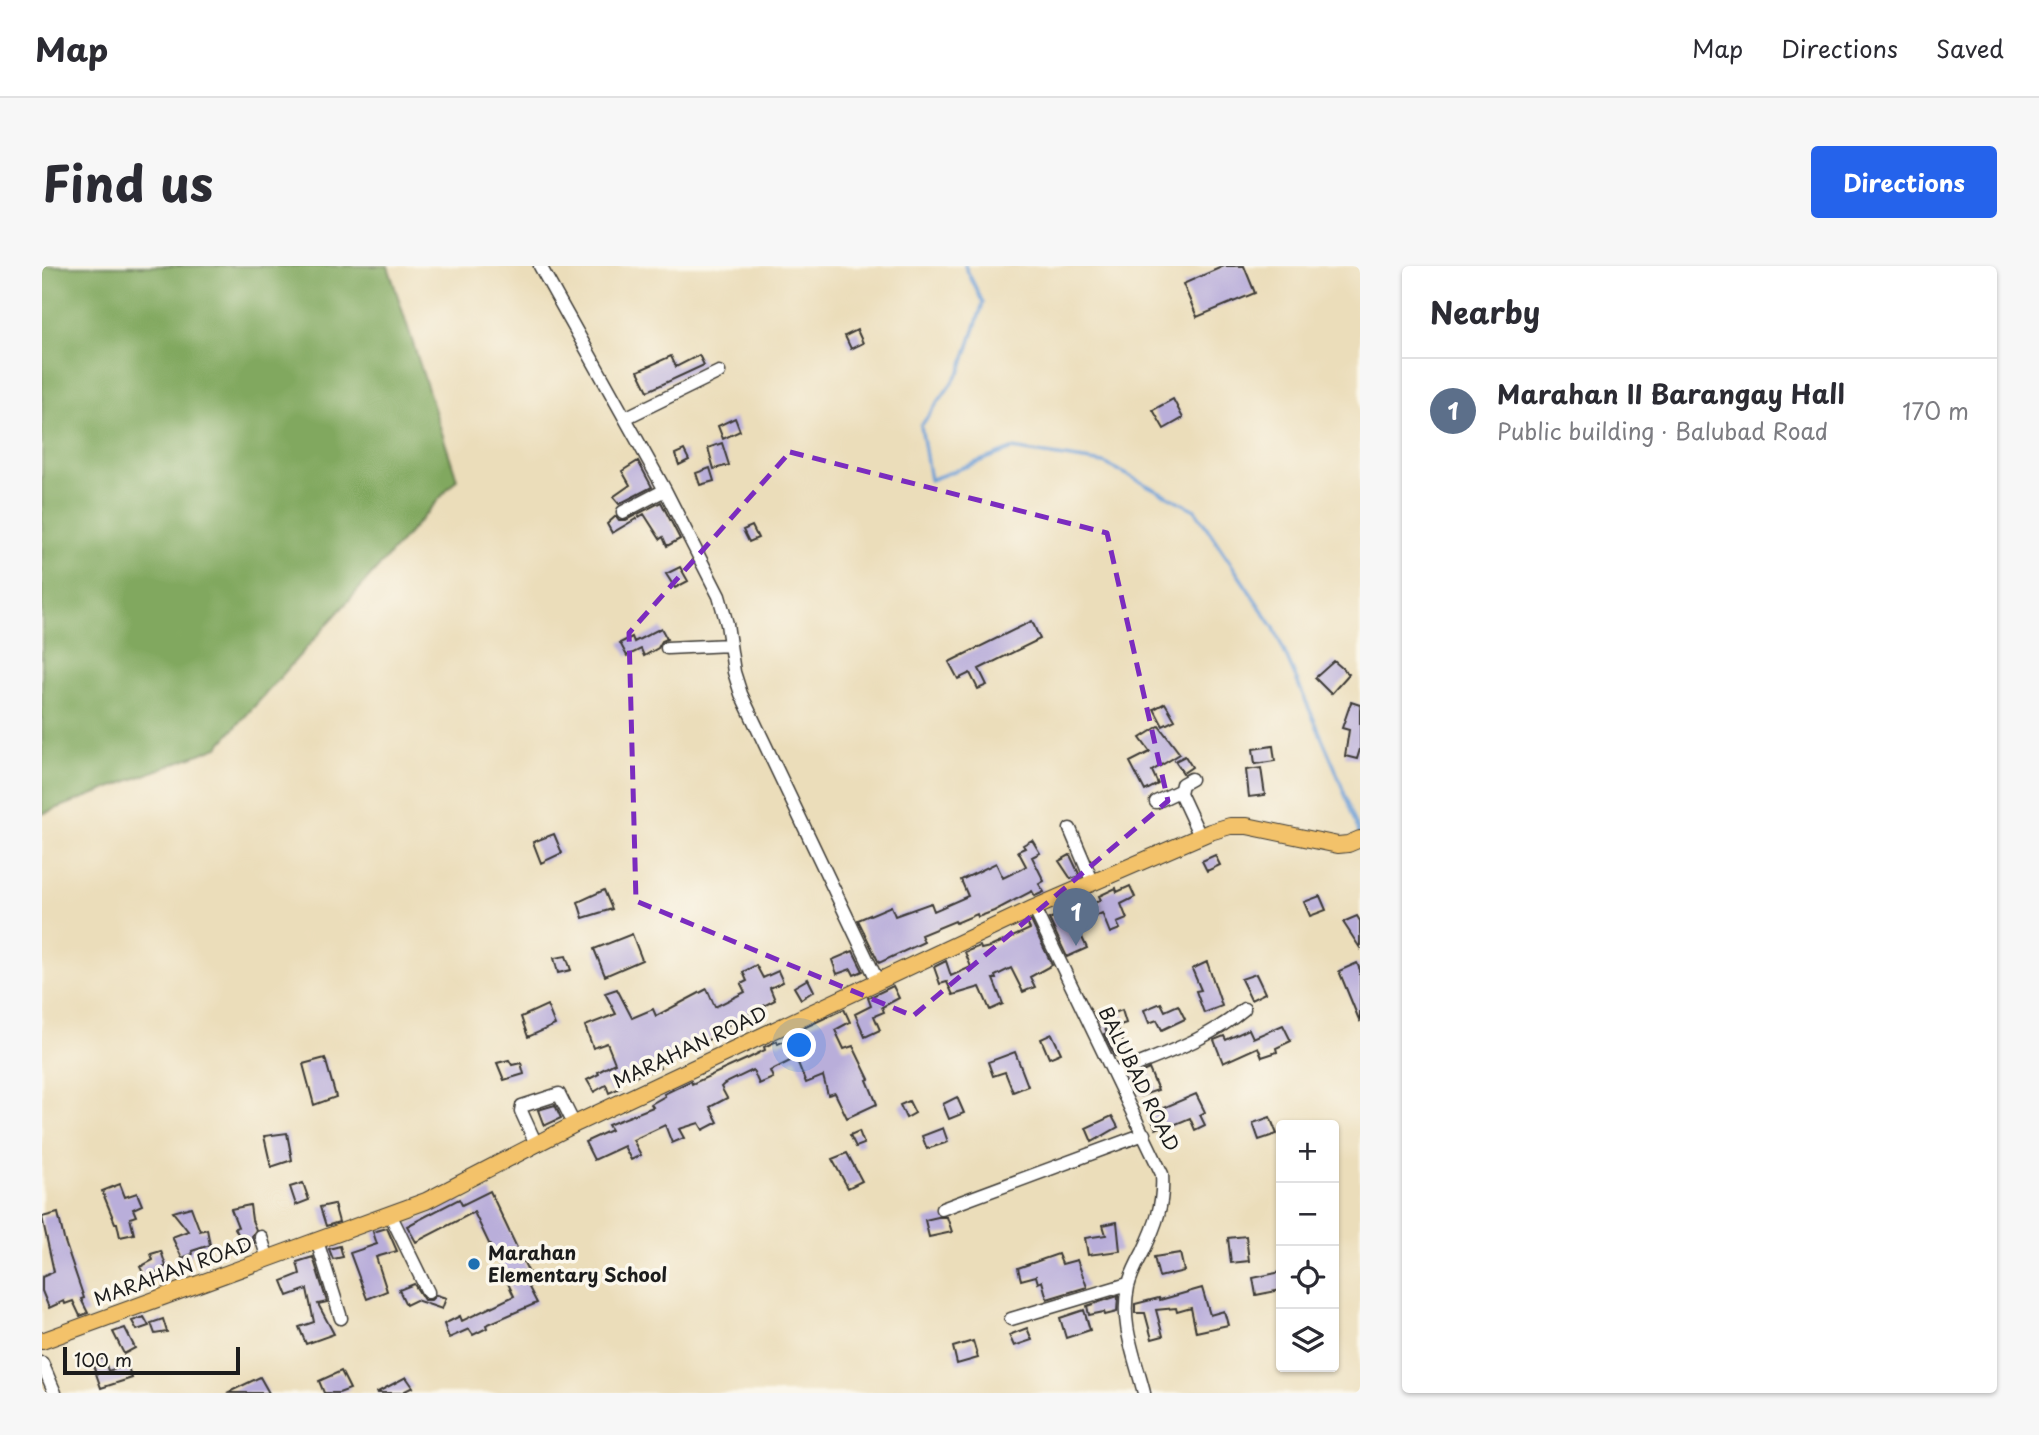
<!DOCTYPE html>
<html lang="en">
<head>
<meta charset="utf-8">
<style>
  :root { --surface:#fff; --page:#f7f7f7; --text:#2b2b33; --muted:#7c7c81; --line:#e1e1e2; --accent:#2563eb }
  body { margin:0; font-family:"Playpen Sans",sans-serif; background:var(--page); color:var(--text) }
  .controls { position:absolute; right:21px; bottom:21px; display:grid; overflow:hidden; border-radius:7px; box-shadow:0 2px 5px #0004 }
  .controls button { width:63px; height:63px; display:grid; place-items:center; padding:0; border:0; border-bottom:2px solid var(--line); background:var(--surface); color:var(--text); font:35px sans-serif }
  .scale { position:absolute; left:21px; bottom:18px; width:177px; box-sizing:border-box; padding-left:7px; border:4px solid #1c1c1c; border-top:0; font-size:19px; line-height:24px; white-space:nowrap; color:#1c1c1c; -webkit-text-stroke:5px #fbf7ec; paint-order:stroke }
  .you { position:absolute; left:758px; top:780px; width:24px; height:24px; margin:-18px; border:5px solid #fff; border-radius:50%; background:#1a73e8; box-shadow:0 0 0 10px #1a73e833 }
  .badge { display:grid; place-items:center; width:46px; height:46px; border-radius:50%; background:var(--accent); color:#fff; font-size:23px; font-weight:700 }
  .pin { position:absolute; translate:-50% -58px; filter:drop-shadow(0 2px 4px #0008) }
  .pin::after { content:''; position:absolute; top:37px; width:24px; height:21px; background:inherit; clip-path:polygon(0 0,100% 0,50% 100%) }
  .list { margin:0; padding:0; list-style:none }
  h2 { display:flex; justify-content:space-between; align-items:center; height:91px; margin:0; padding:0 28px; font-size:30px }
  h2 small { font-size:23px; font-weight:400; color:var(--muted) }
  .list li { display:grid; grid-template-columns:46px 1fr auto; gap:21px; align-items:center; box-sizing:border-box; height:105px; padding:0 28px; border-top:2px solid var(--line) }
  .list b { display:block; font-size:26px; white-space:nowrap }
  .list p { margin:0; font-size:23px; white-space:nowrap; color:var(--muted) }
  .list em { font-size:23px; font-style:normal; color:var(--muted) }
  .icon { flex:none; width:38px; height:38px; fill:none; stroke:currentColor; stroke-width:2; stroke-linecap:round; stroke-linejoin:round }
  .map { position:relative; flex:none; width:1318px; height:1127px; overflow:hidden; border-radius:7px }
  header { display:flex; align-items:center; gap:42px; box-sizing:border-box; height:98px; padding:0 35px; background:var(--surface); border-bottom:2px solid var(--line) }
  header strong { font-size:33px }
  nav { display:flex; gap:38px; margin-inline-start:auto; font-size:24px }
  .intro { display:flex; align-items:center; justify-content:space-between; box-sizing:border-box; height:168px; padding:0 42px }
  h1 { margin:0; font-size:49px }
  .button { padding:18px 32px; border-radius:7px; background:var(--accent); color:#fff; font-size:24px; font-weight:700 }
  main { display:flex; gap:42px; padding:0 42px }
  aside { flex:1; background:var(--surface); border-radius:7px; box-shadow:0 2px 5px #0004 }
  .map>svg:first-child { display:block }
  .forest { fill:#81a85f; stroke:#4e623e; stroke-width:2 }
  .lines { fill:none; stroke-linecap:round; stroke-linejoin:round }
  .stream { stroke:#6b9dd5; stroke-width:3.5 }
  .building { fill:#b9aeda }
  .minor-casing { stroke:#3b3934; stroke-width:15 }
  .major-casing { stroke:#3b3934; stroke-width:18 }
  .minor { stroke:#fff; stroke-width:12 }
  .major { stroke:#f3c26a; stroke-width:16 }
  .marked { fill:none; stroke:#7b2cbf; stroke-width:5; stroke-dasharray:14 9; stroke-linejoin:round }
  .poi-dot { fill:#1f6fb2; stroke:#fbf7ec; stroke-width:2.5 }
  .labels { text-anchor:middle; stroke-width:7; stroke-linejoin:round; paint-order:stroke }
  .street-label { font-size:19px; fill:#1c1c1c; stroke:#fbf7ec }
  .poi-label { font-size:19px; font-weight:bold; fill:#1c1c1c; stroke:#fbf7ec; text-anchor:start }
</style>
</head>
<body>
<header>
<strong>Map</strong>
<nav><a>Map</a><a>Directions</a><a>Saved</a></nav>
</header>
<div class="intro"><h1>Find us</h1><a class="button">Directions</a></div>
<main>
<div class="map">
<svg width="1318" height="1127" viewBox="0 0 1318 1127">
  <rect width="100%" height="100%" fill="#fbf7ec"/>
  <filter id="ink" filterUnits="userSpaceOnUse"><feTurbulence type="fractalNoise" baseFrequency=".0143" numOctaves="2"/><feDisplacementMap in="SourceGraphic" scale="14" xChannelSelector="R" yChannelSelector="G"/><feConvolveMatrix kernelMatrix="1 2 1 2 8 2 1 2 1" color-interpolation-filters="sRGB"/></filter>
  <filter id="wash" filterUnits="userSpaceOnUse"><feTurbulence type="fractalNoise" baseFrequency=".00686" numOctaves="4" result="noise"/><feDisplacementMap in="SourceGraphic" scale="28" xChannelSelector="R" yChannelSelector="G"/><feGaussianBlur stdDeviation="1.57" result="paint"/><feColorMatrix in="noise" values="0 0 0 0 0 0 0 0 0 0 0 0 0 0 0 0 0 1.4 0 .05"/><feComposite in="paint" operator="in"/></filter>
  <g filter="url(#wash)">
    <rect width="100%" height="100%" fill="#ebddba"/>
    <path class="forest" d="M0 0H346L415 213 176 481 0 548Z"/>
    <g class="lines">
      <path class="stream" d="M923 0 941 37 919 104 879 160 888 214 970 183 1062 197 1153 244 1232 362 1293 502 1317 567"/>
    </g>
    <g id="blocks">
      <path class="building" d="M1182 0H1202L1213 27 1155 51 1141 18Z
        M815 64 821 77 809 83 803 70Z
        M657 89 662 99 606 125 596 105 629 90 634 101Z
        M1131 133 1141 152 1122 163 1111 144Z
        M693 152 698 165 681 173 676 160Z
        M680 177 687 199 672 203 666 182Z
        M642 184 647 194 637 199 633 188Z
        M596 195 610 221 577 238 571 231 588 219 580 205Z
        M668 202 672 215 658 219 654 207Z
        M619 236 638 273 625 280 621 271 618 273 602 248 570 267 565 258 574 250 577 254H584Z
        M710 260 716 272 707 276 701 264Z
        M638 301 646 315 633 322 624 308Z
        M990 355 998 373 937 403 945 419 936 423 928 407 916 413 907 396Z
        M619 362 625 373 620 375 616 382 602 390 599 383 585 390 578 377 590 371 592 376Z
        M1292 395 1307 408 1289 428 1273 412Z
        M1309 436 1318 439V483L1315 493 1303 490 1307 464 1300 462Z
        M1123 437 1133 454 1121 460 1112 443Z
        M1117 460 1138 488 1110 505 1116 518 1103 525 1088 496 1108 486 1098 472Z
        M1231 480 1233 495 1213 498 1211 483Z
        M1143 490 1150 501 1141 507 1133 495Z
        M1219 502 1223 529 1207 531 1204 504Z
        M512 568 520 587 499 597 491 576Z
        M990 574 998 587 990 591 1002 615 997 618 1002 626 993 630 990 625 952 645 936 651 935 648 914 657 913 655 879 669 882 676 837 697 816 654 849 640 853 650 889 637 892 645 926 630 919 614 954 597 961 612 979 603 984 600 976 585 983 582 981 579Z
        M1028 589 1038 610 1029 613 1017 595Z
        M1173 589 1178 599 1165 605 1160 595Z
        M1088 620 1093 631 1079 638 1085 653 1075 657 1078 663 1068 667 1060 647 1041 656 1043 660 1036 663 1045 682 1025 691 1007 653 1034 641 1035 645 1059 634 1057 630 1074 622 1075 626Z
        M562 624 570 643 541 652 536 636Z
        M1278 630 1284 644 1268 650 1262 636Z
        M1315 650 1318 655V682L1301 656Z
        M989 655 1010 699 988 711 993 721 981 726 969 702 953 710 954 713H951L961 738 948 744 938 721 911 729 905 716 898 718 892 701 904 695 909 710 929 701 923 686 938 680 939 683 948 681 988 663 985 657Z
        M590 668 600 694 563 710 552 683Z
        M811 685 821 705 812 709 809 703 795 708 790 694Z
        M524 690 529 704 516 707 512 692Z
        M1165 696 1180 740 1162 747 1154 725 1159 724 1150 703Z
        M1315 697 1318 704V756L1297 705Z
        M714 699 721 712 736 705 741 716 728 722 733 734 684 760 688 768 677 773 675 769 651 782 648 777 615 794 618 802 575 816 578 822 567 827 564 819 552 826 545 814 557 808 556 806 573 797 565 777 551 782 543 760 574 748 563 727 575 723 590 752 611 743 614 750 665 723 673 741 703 726 699 718 705 715 701 706Z
        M1214 708 1223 727 1209 734 1199 713Z
        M766 713 772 725 759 733 752 721Z
        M851 720 857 732 840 741 842 746 832 750 838 764 823 771 813 748 829 740 826 732Z
        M1119 737 1123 745 1136 739 1143 753 1120 764 1115 754 1107 757 1102 744Z
        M505 739 513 759 486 771 479 751Z
        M802 743 808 756 793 764 802 783 811 780 827 813 825 814 835 838 805 852 793 827 786 829 781 810 764 817 754 792 728 805 731 812 717 818 711 804 682 818 679 821 685 832 668 841 676 856 661 864 657 857 637 863 642 872 630 877 623 859 591 874 599 889 589 894 582 880 552 894 543 876 569 864 566 859 611 841 609 838 623 830 622 828 649 815 650 818 707 792 723 784 722 781 735 775 736 778 754 770 753 766Z
        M1080 744 1084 757 1075 760 1085 786 1073 790 1062 768 1065 767 1059 752Z
        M1241 759 1249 775 1234 782 1235 786 1220 791 1216 781 1181 797 1172 774 1182 770 1184 774 1207 763 1211 772Z
        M1010 768 1019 787 1007 792 999 773Z
        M973 786 986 820 971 826 963 806 951 810 946 796Z
        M283 792 294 831 272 839 261 798Z
        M467 794 470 799 479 797 482 808 462 814 455 797Z
        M1107 803 1116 824 1098 830 1090 811Z
        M1154 828 1163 846 1158 849 1163 859 1153 864 1148 852 1122 863 1121 860 1114 863 1107 848Z
        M915 831 922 847 907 853 901 838Z
        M867 835 873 847 864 852 858 839Z
        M513 839 519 852 502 860 496 844Z
        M1070 850 1076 861 1050 876 1044 862Z
        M1228 851 1235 868 1217 874 1211 857Z
        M901 862 906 876 885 883 880 870Z
        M817 865 822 878 814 881 808 869Z
        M245 867 250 894 229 901 222 870Z
        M805 887 820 915 806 922 790 893Z
        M261 917 267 934 254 939 248 921Z
        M78 918 83 931 95 927 100 939 91 943 94 950 88 952 92 968 78 971 75 957H73L60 925Z
        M448 925 487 1007 481 1010 495 1037 444 1059 445 1062 431 1069 427 1063 407 1072 402 1058 418 1050 420 1055 472 1030 432 946 374 976 365 960 417 933 420 939Z
        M292 938 297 956 284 960 278 941Z
        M208 939 210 954 214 964 210 970 212 977 203 982 193 962 196 961 189 943Z
        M149 941 158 965 165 963 168 979 150 985 151 988 140 992 130 971 146 965 131 946Z
        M16 947 22 973 42 1032 39 1033 46 1047 38 1050 31 1035 23 1038 22 1035 7 1042 0 1025V1011L12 1006 0 951Z
        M896 951H905L910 966 887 971 883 954Z
        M1075 956 1078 985 1046 989 1043 972 1064 969 1061 959Z
        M345 962 355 985 334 991 345 1025 325 1033 308 987 335 978 331 966Z
        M1204 970 1207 995 1189 997 1186 972Z
        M298 980 301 991 291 993 287 983Z
        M119 985 124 1000 104 1012 98 1001 111 994 109 988Z
        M1138 987 1142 1005 1117 1011 1112 991Z
        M1016 988 1020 998 1035 994 1045 1021 1005 1033 1000 1015 996 1017 994 1010 979 1014 976 1002Z
        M271 991 285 1036 276 1038 292 1068 264 1078 257 1061 272 1056 265 1023 246 1030 240 1015 258 1008 255 996Z
        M1239 1006V1024L1214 1029 1211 1012Z
        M372 1018 382 1034H389L394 1029 404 1032 400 1043 374 1034 364 1039 357 1024Z
        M1160 1022 1168 1049 1182 1045 1186 1059 1154 1066 1149 1042 1135 1046 1134 1042 1114 1044 1121 1070 1110 1073 1103 1047H1093V1038L1117 1032 1118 1034Z
        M1076 1030 1075 1046 1063 1049 1062 1046 1047 1049 1045 1040Z
        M1042 1044 1048 1064 1024 1072 1018 1052Z
        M102 1051 107 1060 95 1064 90 1055Z
        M121 1053 125 1066 113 1068 109 1057Z
        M83 1062 93 1082 82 1088 71 1066Z
        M985 1062 990 1074 972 1080 967 1069Z
        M931 1075 936 1092 915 1098 911 1081Z
        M62 1092 66 1105 85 1099 90 1112 59 1122 50 1096Z
        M299 1105 308 1123 297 1127H282L277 1115Z
        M218 1111 227 1127H185Z
        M364 1111 371 1121 359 1127H334Z"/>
    </g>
  </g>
  <g filter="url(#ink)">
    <use href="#blocks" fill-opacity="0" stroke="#3b3934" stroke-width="2"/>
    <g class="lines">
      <g class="minor-casing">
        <path id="minor" d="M498 0 623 224 677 330 685 358 692 406 699 428 836 716
          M583 152 677 106
          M581 246 623 224
          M625 382 688 379
          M1149 513 1140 518 1138 527 1158 570
          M1114 536 1137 525
          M1028 563 1051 617
          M992 642 1120 908C1122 938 1114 959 1101 986 1095 997 1089 1008 1086 1021 1078 1058 1093 1091 1102 1127
          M1073 808C1117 789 1165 775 1202 743
          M494 878 479 845 480 840 517 828 532 858
          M900 943 1102 868
          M348 948 386 1026
          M219 971 226 993
          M275 975 299 1052
          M969 1053 1086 1018
          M0 1097 13 1127"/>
      </g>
      <g class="major-casing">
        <path id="major" d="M0 1075 384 935 535 857 992 642 1168 566 1188 560H1205L1296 579 1306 578 1318 573"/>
      </g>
      <use href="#minor" class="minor"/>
      <use href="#major" class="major"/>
    </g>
  </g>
  <path class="marked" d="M748 186 1065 267 1126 535 871 750 594 635 587 367Z"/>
  <circle class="poi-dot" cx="432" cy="998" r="7"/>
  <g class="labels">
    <g class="street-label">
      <text transform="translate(648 781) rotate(-25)" y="7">MARAHAN ROAD</text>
      <text transform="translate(1097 813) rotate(64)" y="7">BALUBAD ROAD</text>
      <text transform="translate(131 1005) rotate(-20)" y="7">MARAHAN ROAD</text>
    </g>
    <g class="poi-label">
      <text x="446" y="994">Marahan<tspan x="446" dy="22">Elementary School</tspan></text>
    </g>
  </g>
</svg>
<div class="controls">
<button>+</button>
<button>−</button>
<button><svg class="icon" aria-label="locate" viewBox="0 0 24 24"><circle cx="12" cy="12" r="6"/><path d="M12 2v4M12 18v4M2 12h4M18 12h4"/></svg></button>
<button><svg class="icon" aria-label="layers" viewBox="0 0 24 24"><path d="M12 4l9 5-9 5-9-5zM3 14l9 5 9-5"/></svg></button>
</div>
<div class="scale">100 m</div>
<div class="you"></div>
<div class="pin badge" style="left:1034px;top:680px;background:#5c6f8a">1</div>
</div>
<aside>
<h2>Nearby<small></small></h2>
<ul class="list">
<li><span class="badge" style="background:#5c6f8a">1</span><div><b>Marahan II Barangay Hall</b><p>Public building · Balubad Road</p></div><em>170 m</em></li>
</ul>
</aside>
</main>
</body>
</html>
